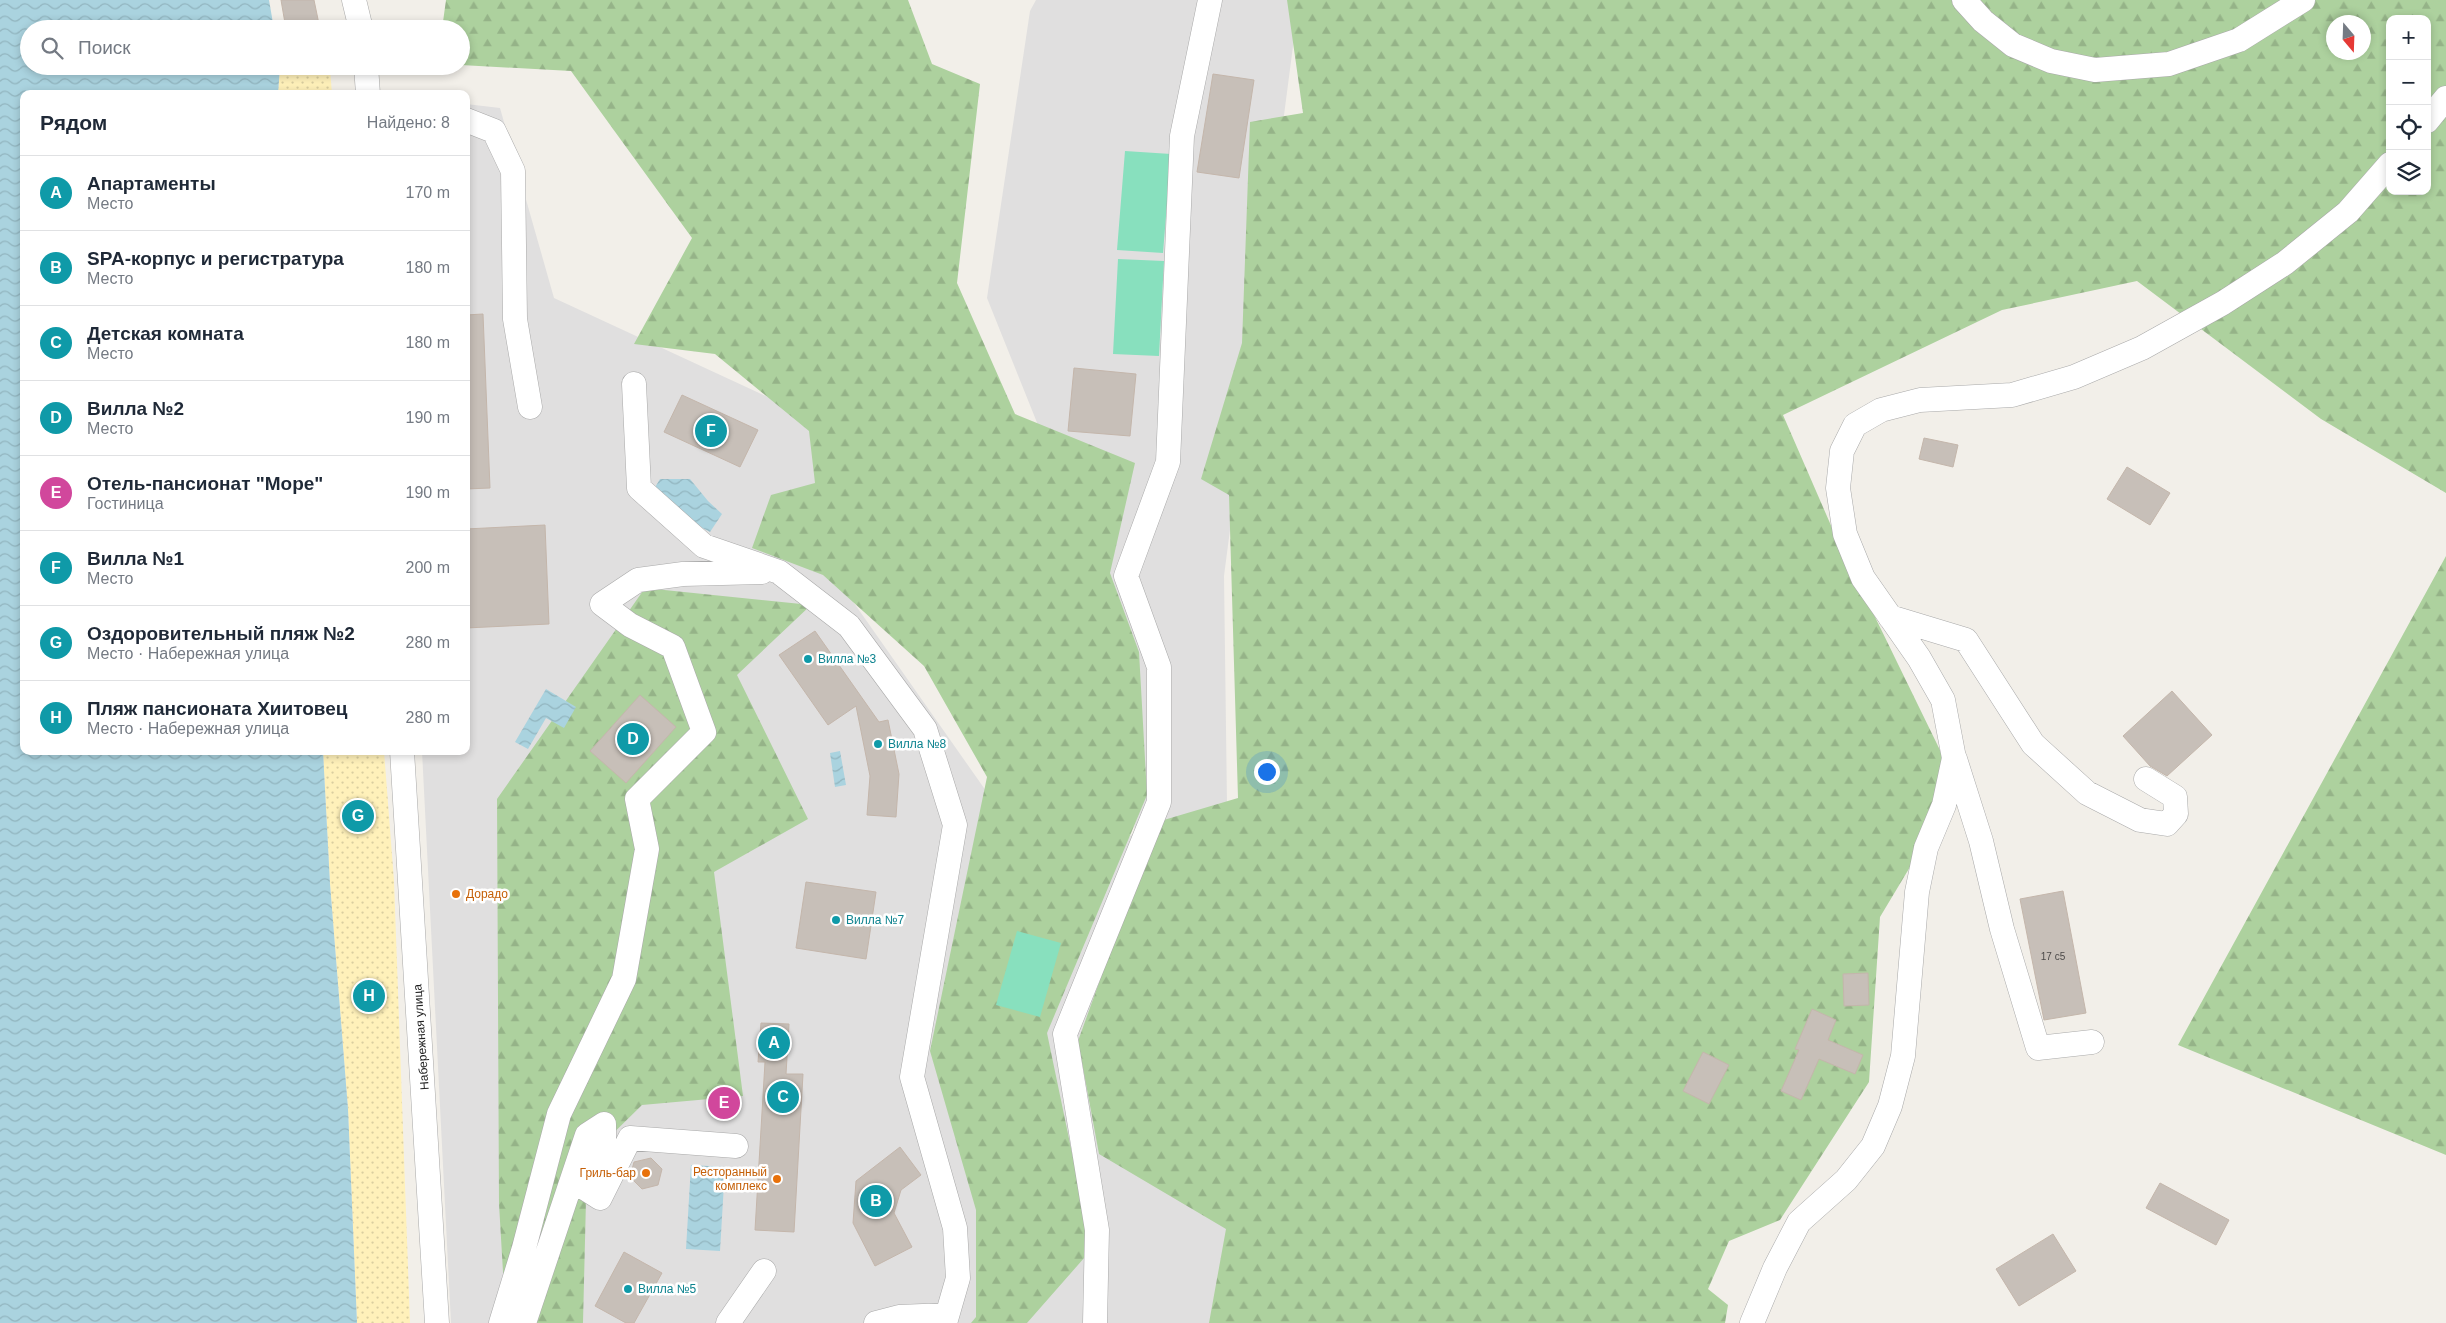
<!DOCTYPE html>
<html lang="ru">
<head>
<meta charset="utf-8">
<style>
  :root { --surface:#fff; --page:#f2f2f3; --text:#1f2937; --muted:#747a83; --line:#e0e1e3; --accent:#d40000 }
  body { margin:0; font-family:Arial,sans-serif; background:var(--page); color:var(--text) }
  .controls { position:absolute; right:15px; top:15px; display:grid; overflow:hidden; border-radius:10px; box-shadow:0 2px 8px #0003 }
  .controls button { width:45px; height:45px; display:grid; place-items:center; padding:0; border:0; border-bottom:1px solid var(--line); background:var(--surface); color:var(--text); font:25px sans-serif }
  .compass { position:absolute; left:2326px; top:15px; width:45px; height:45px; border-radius:50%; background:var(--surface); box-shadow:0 2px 8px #0003; rotate:161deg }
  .you { position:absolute; left:1266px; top:771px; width:18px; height:18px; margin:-12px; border:4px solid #fff; border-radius:50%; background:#1a73e8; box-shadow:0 0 0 8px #1a73e833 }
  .badge { display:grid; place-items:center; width:32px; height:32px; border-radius:50%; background:var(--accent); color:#fff; font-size:16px; font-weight:700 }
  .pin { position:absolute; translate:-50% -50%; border:2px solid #fff; box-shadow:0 1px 5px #0006 }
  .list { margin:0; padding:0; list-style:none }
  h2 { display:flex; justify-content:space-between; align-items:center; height:65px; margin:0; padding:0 20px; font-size:21px }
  h2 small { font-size:16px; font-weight:400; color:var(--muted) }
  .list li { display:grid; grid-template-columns:32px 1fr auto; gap:15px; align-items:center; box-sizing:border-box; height:75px; padding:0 20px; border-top:1px solid var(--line) }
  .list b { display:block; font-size:19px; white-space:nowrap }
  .list p { margin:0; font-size:16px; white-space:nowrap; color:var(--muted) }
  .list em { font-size:16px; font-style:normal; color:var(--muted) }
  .icon { flex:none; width:28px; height:28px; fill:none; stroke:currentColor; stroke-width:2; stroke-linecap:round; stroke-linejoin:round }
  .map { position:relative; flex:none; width:2446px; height:1323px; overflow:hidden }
  .search { position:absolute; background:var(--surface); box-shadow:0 2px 8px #0003; left:20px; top:20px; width:450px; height:55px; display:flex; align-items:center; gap:12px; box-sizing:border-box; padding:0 18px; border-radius:28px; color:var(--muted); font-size:19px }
  .panel { position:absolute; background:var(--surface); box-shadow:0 2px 8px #0003; left:20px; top:90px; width:450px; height:665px; border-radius:10px }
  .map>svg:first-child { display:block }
  .residential { fill:#e0dfdf }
  .forest { fill:url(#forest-firs); fill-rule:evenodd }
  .sand { fill:url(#sand-dots) }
  .pitch { fill:#88e0be }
  .water { fill:url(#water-waves) }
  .building { fill:#c7bfb8; stroke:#c4b6ab }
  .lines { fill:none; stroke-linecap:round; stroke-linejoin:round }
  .minor-casing { stroke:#a9a9a9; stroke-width:25 }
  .minor { stroke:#fff; stroke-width:24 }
  .culture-dot { fill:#0f9aa8; stroke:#fff; stroke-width:2 }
  .food-dot { fill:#e8710a; stroke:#fff; stroke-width:2 }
  .labels { text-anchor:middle; stroke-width:5; stroke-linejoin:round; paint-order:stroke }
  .number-label { font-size:10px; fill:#4b4948 }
  .culture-label { font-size:12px; fill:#0d838f; stroke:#fff; text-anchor:start }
  .food-label { font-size:12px; fill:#c56008; stroke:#fff; text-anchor:end }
  .street-label { font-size:12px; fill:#222; stroke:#fff }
</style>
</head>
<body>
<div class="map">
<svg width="2446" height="1323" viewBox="0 0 2446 1323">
  <defs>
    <pattern id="forest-firs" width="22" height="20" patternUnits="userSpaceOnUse" patternTransform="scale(1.25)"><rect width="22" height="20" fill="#add19e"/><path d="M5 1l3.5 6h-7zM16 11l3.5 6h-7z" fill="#95b388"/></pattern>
    <pattern id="sand-dots" width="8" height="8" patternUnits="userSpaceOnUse" patternTransform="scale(1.25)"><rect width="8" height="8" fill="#fff1ba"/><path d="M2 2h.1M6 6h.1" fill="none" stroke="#dacea0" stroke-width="1.8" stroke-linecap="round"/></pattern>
    <pattern id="water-waves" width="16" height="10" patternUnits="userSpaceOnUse" patternTransform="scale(1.25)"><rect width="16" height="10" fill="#aad3df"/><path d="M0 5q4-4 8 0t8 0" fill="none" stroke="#92b5bf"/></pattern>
  </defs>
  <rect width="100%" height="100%" fill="#f2efe9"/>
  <path class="residential" d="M1036 0H1299L1224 576 1232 1185 1319 1323H451L422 751H466V104L500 108 554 298 854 437 828 566 998 808 1017 931 1135 832 1109 602 987 298 1030 11Z"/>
  <path class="forest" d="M446 0H908L932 64 980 84 957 283 1015 414 1135 463 1110 573 1139 652 1147 795 1047 1033 1092 1249 1027 1323H971L976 1317V1210L930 1051 987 777 924 666 823 575 752 548 771 495 815 483 809 431 715 354 634 344 692 238 571 71 461 65V29H442Z
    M1287 0H2446V493L2321 419 2137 281 2002 310 1783 415 1836 537 1958 787 1880 917 1869 1082 1780 1220 1729 1241 1708 1289 1728 1305 1725 1323H1209L1226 1229 1099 1154 1078 1041 1157 822 1238 798 1229 495 1201 479 1242 343 1250 122 1303 113ZM2390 19H2427V191H2390ZM2334 22H2364V52H2334Z
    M2446 556V1155L2178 1045Z
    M645 588 811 605 737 675 808 819 714 872 743 1096 642 1105 587 1159 583 1323H506L499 1204 497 799Z"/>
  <path class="sand" d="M280 66 330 69 332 94H278Z
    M323 751H384L394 881 410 1323H357L348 1109 330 884Z"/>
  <path class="pitch" d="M1125 151 1171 154 1163 253 1117 250Z
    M1118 259 1164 261 1159 356 1113 354Z
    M1017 931 1061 943 1040 1017 996 1005Z"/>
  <path class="water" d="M0 0H269L274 29H29V66H280L278 94H24V751H323L330 884 348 1109 357 1323H0Z
    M660 479H690L708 501 722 514 710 532 661 506 654 489Z
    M546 689 576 707 564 728 546 718 528 749 515 742Z
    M840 751 846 785 835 787 830 753Z
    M691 1165 725 1167 720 1251 686 1249Z"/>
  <path class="building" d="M281 0H314L320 29H286Z
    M1213 74 1254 80 1239 178 1197 172Z
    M483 314 490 488 466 489V315Z
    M1074 368 1136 374 1130 436 1068 431Z
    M682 395 758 430 740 467 664 432Z
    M1924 438 1958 445 1953 467 1919 459Z
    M2127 467 2170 493 2150 525 2107 499Z
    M545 525 549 624 466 628V529Z
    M815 631 879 722 888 720 899 774 896 817 867 815 870 776 856 706 828 725 779 655Z
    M2172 691 2212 735 2167 776 2150 766 2123 736Z
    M640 695 676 727 626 783 590 751Z
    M806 882 876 892 866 959 796 948Z
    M2063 891 2086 1013 2044 1020 2020 899Z
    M1868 973 1869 1005 1844 1006 1843 974Z
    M1812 1009 1836 1020 1828 1040 1863 1055 1855 1074 1819 1059 1801 1100 1781 1091 1799 1050 1795 1049Z
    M761 1023 789 1024 786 1074H803L794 1232 755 1230 765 1062H758Z
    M1703 1052 1729 1065 1709 1104 1683 1091Z
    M900 1147 921 1175 901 1190 894 1213 912 1247 875 1266 853 1223 856 1181Z
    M651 1158 662 1169 658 1185 642 1189 630 1177 634 1162Z
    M2160 1183 2229 1220 2216 1245 2146 1208Z
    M2053 1234 2076 1271 2019 1306 1996 1269Z
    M624 1252 662 1273 634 1323H626L595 1306Z"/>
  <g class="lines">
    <g class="minor-casing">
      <path id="minor" d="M354 0 361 29
        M1964 0 1983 21 2013 45 2051 61 2095 70 2169 64 2239 40 2303 0
        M366 66 368 94
        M466 120 494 131 513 171 515 319 530 407
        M2427 121 2446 98
        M634 384 639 488 704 546 779 572 849 626 925 729 955 825 912 1077 955 1228 958 1278 945 1323
        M1890 617 1966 640 2033 744 2087 793 2140 820 2167 824 2176 814 2175 797 2146 779
        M402 751 437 1323
        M1955 759 1981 841 2002 929 2038 1048 2092 1042
        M501 1323 524 1248 559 1114 624 979 647 849 637 799 704 732 673 647 630 625 602 604 638 580 683 574 762 572
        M524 1323 587 1135 604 1124V1142L586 1189 600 1198 630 1138 736 1146
        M728 1323 764 1271
        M876 1323 899 1317 947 1315
        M1095 1323 1097 1230 1065 1034 1159 802V667L1126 576 1168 462 1182 136 1210 0
        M1752 1323 1775 1268 1799 1222 1846 1180 1873 1146 1890 1106 1903 1056 1917 892 1926 848 1944 805 1954 758 1943 700 1919 658 1863 578 1845 534 1838 488 1842 451 1855 425 1881 410 1920 400 2012 395 2074 377 2142 348 2223 303 2285 263 2348 212 2390 164"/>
    </g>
    <use href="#minor" class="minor"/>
  </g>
  <g class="culture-dot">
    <circle cx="808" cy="659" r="5"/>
    <circle cx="878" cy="744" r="5"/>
    <circle cx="836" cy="920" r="5"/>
    <circle cx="628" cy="1289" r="5"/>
  </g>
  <g class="food-dot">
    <circle cx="456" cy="894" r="5"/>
    <circle cx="646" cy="1173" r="5"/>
    <circle cx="777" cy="1179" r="5"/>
  </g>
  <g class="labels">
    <g class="number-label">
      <text x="2053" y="960">17 с5</text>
    </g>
    <g class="culture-label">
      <text x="818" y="663">Вилла №3</text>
      <text x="888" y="748">Вилла №8</text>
      <text x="846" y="924">Вилла №7</text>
      <text x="638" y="1293">Вилла №5</text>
    </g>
    <g class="food-label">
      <text x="466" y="898" text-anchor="start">Дорадо</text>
      <text x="767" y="1176">Ресторанный<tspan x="767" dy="14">комплекс</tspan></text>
      <text x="636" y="1177">Гриль-бар</text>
    </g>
    <g class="street-label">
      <text transform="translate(421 1037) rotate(-94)" y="4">Набережная улица</text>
    </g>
  </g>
</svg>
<div class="controls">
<button>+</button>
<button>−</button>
<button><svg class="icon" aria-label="locate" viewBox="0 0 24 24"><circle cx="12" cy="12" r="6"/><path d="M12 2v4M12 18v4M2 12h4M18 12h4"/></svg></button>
<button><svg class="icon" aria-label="layers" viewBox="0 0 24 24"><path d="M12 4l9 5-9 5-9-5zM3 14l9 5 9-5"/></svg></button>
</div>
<svg class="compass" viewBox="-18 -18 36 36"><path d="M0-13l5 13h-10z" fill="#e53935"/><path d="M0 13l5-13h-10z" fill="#747a83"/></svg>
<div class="you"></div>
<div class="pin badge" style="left:774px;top:1043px;background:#0f9aa8">A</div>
<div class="pin badge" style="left:876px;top:1201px;background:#0f9aa8">B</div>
<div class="pin badge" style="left:783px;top:1097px;background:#0f9aa8">C</div>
<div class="pin badge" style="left:633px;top:739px;background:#0f9aa8">D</div>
<div class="pin badge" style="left:724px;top:1103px;background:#d1479c">E</div>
<div class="pin badge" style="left:711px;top:431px;background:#0f9aa8">F</div>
<div class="pin badge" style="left:358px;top:816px;background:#0f9aa8">G</div>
<div class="pin badge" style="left:369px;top:996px;background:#0f9aa8">H</div>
<div class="search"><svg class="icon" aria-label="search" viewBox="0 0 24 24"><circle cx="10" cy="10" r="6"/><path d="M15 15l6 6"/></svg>Поиск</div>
<section class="panel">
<h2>Рядом<small>Найдено: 8</small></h2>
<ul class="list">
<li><span class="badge" style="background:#0f9aa8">A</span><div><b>Апартаменты</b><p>Место</p></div><em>170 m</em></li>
<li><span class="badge" style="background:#0f9aa8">B</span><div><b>SPA-корпус и регистратура</b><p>Место</p></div><em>180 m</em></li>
<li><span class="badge" style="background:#0f9aa8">C</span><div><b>Детская комната</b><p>Место</p></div><em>180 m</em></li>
<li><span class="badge" style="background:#0f9aa8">D</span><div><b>Вилла №2</b><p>Место</p></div><em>190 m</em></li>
<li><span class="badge" style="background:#d1479c">E</span><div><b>Отель-пансионат &quot;Море&quot;</b><p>Гостиница</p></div><em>190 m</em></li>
<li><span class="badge" style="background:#0f9aa8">F</span><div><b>Вилла №1</b><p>Место</p></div><em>200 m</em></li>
<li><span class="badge" style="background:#0f9aa8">G</span><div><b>Оздоровительный пляж №2</b><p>Место · Набережная улица</p></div><em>280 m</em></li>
<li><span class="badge" style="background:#0f9aa8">H</span><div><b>Пляж пансионата Хиитовец</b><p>Место · Набережная улица</p></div><em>280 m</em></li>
</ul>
</section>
</div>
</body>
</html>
